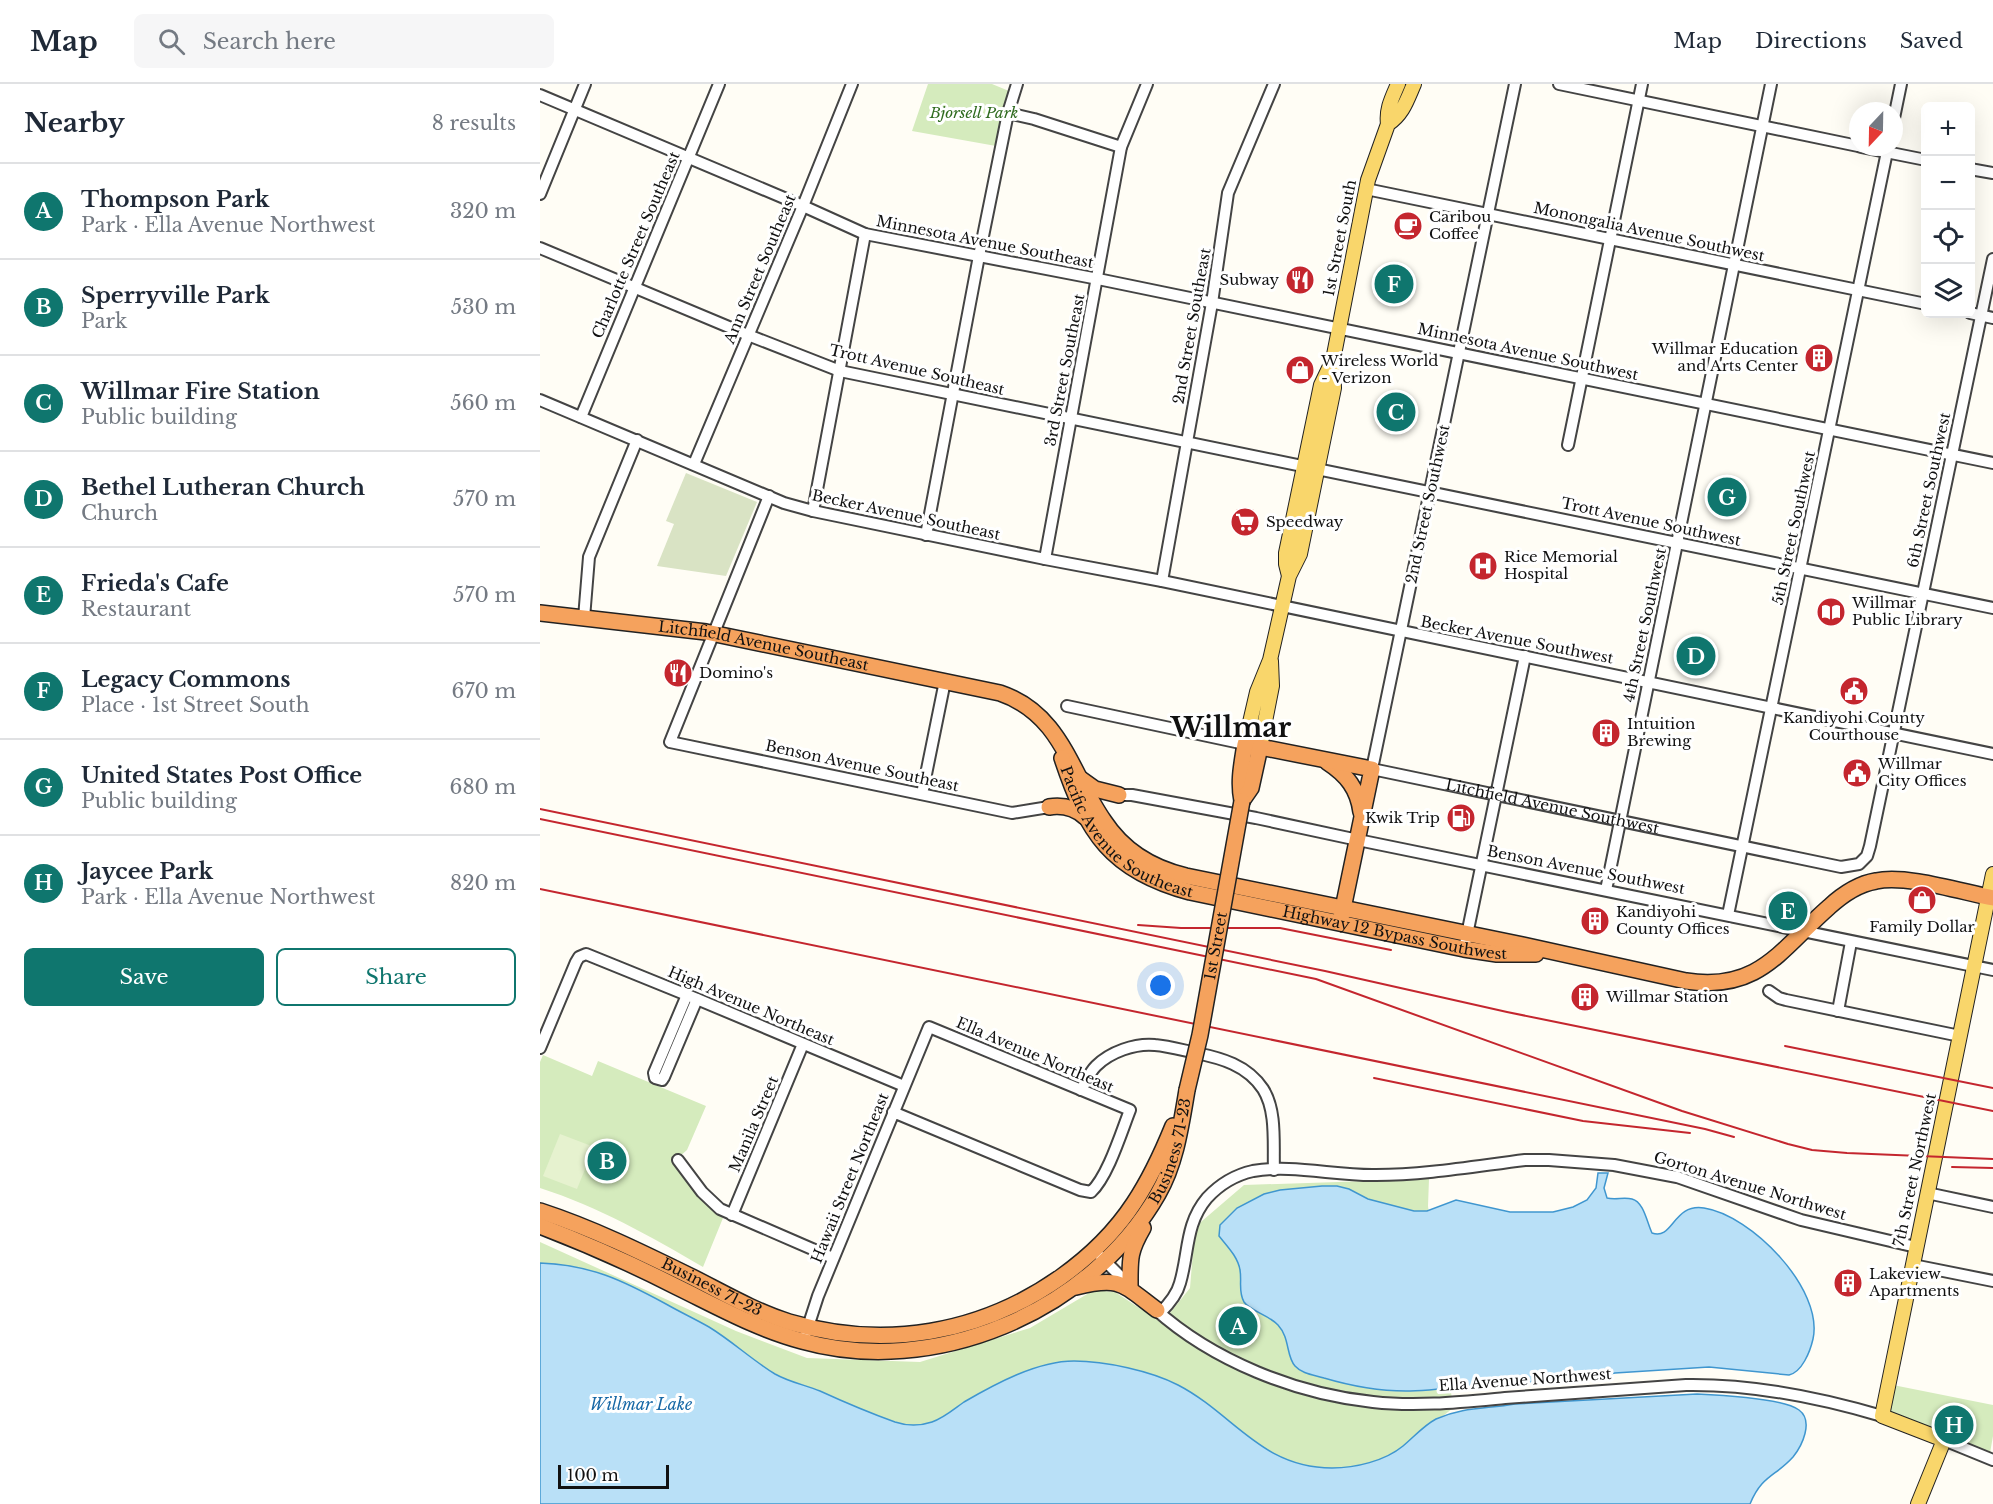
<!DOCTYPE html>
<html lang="en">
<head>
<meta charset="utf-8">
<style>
  :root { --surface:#fff; --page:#f6f6f7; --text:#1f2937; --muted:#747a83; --line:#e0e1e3; --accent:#0f766e }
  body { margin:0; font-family:"Libre Baskerville",serif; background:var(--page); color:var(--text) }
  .controls { position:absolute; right:18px; top:18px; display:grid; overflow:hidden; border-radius:9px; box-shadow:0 6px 24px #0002 }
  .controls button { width:54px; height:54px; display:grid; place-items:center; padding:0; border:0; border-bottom:2px solid var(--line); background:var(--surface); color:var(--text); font:30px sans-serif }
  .compass { position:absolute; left:1309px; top:18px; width:54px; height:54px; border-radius:50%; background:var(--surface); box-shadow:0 6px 24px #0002; rotate:202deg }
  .scale { position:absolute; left:18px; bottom:15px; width:111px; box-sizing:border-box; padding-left:6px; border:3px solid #111; border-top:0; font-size:16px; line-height:21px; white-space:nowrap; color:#111; -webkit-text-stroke:4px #fff; paint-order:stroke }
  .you { position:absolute; left:621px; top:902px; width:21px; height:21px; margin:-15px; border:4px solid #fff; border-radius:50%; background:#1a73e8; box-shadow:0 0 0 9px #1a73e833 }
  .badge { display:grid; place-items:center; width:39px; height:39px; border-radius:50%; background:var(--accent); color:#fff; font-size:20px; font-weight:700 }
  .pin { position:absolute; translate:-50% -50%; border:3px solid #fff; box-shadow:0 2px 6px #0006 }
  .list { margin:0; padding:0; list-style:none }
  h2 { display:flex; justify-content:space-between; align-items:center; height:78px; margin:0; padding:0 24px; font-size:26px }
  h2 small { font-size:20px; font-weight:400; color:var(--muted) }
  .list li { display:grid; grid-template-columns:39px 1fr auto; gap:18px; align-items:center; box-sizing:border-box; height:96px; padding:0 24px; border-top:2px solid var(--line) }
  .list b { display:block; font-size:22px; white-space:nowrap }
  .list p { margin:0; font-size:20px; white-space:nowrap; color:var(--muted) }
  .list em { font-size:20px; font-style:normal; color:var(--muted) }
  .actions { display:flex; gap:12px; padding:18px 24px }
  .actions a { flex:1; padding:14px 0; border:2px solid var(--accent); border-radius:9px; text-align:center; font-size:21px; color:var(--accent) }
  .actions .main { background:var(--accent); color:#fff }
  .icon { flex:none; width:33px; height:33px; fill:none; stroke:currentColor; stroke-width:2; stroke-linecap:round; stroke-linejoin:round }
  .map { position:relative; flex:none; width:1453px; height:1420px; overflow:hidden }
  header { display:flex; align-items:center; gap:36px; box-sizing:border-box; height:84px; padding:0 30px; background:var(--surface); border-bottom:2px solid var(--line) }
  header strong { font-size:28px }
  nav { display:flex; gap:33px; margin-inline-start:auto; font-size:21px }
  .search { width:420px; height:54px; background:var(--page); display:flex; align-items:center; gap:15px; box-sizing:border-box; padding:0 21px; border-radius:9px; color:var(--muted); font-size:22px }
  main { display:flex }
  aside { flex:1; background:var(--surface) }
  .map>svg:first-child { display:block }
  .green { fill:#d5ebbd }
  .cemetery { fill:#d9e3c4 }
  .pitch { fill:#e6f2cf }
  .water { fill:#b9e0f7; stroke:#3f96cf; stroke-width:1.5 }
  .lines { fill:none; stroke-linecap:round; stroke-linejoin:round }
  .minor-casing { stroke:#444; stroke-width:14 }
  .major-casing { stroke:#222; stroke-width:16 }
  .highway-casing { stroke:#222; stroke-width:18 }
  .minor { stroke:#fff; stroke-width:10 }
  .major { stroke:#f9d66b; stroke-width:14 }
  .highway { stroke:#f5a25d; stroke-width:15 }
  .rail { stroke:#c4262e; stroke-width:2 }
  .highway-bridge-casing { stroke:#222; stroke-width:18; stroke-linecap:butt }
  .highway-bridge { stroke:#f5a25d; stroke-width:15 }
  .labels { text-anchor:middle; stroke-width:6; stroke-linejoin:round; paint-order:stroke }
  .park-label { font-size:15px; font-style:italic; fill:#2f6b1f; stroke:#fff }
  .poi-label { font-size:15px; fill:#111; stroke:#fff; text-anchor:start }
  .street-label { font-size:15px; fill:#111; stroke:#fff }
  .water-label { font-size:16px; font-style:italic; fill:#1768a6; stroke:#fff }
  .town-label { font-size:27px; font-weight:bold; fill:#111; stroke:#fff }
</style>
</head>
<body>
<header>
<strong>Map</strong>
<div class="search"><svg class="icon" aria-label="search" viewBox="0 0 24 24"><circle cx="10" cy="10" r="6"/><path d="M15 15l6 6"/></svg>Search here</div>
<nav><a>Map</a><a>Directions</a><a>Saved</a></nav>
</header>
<main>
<aside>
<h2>Nearby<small>8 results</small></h2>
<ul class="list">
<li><span class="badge">A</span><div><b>Thompson Park</b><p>Park · Ella Avenue Northwest</p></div><em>320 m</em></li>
<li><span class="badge">B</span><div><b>Sperryville Park</b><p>Park</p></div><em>530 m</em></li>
<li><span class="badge">C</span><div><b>Willmar Fire Station</b><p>Public building</p></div><em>560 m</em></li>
<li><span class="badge">D</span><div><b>Bethel Lutheran Church</b><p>Church</p></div><em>570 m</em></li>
<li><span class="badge">E</span><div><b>Frieda's Cafe</b><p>Restaurant</p></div><em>570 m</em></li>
<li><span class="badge">F</span><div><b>Legacy Commons</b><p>Place · 1st Street South</p></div><em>670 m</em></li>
<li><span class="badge">G</span><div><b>United States Post Office</b><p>Public building</p></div><em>680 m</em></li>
<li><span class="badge">H</span><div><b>Jaycee Park</b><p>Park · Ella Avenue Northwest</p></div><em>820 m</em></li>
</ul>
<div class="actions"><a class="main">Save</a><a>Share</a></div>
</aside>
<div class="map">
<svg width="1453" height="1420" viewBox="0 0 1453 1420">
  <rect width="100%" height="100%" fill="#fffdf5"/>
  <path class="green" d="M388 0H452L469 7 456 62 372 47Z
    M3 971 52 992 58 977 166 1022 147 1066 132 1079C148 1099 161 1120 183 1134L163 1183C110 1152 59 1123 0 1104V978Z
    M889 1095 888 1122 913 1324 838 1384 779 1389 383 1348 213 1290 0 1187V1158L196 1247 267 1274 380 1278 490 1244 554 1206 575 1208 622 1239 650 1204 655 1143 704 1101Z
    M1353 1301 1453 1321V1352L1450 1369 1346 1330Z"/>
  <path class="cemetery" d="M146 389 217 418 186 492 117 482 134 440 126 437Z"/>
  <path class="pitch" d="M20 1050 54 1063 37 1105 3 1092Z"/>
  <path class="water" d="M1058 1089H1068L1064 1104 1067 1114C1075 1116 1084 1113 1092 1115 1104 1118 1107 1139 1112 1149 1133 1157 1133 1119 1164 1124 1211 1131 1284 1205 1273 1255 1270 1268 1262 1288 1249 1291L1169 1283 1075 1289 1059 1292 920 1305C902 1304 884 1307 866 1307 838 1307 811 1302 784 1294 775 1291 762 1290 755 1282 746 1272 750 1254 738 1241 729 1231 710 1227 704 1218 698 1208 702 1197 700 1186 698 1173 687 1162 679 1152L680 1141 697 1124 724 1110 740 1106 782 1102H797L809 1105 828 1115 874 1127H887L916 1116 970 1128H1013L1033 1123 1047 1116 1056 1104Z
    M0 1179C51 1181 82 1196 126 1220 140 1228 155 1235 169 1243 192 1257 212 1276 235 1290 249 1298 265 1301 280 1307 304 1318 330 1329 355 1338 367 1342 380 1342 392 1338 404 1334 414 1325 424 1318 455 1300 497 1277 534 1277 565 1277 611 1287 638 1301 694 1330 721 1384 792 1384 815 1384 845 1377 863 1362 874 1353 883 1342 896 1335 923 1323 946 1325 975 1320L1157 1310C1179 1311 1242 1314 1259 1326 1274 1337 1262 1362 1253 1373 1235 1393 1222 1391 1210 1420H0Z"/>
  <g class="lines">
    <g class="minor-casing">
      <g id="minor">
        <path id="s1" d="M975 0 832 685 1301 783 1319 780 1327 772 1330 762 1453 175"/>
        <path d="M1019 0 1318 62"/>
        <path d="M0 11 263 122 325 150 558 195 1453 379"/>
        <path d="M468 29 494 35 581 63"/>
        <path d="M1354 34 1361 0"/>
        <path d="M1321 63 1386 76"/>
        <path d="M1430 85 1453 89"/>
        <path d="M826 105 1386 220"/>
        <path d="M0 110 45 0"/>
        <path d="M0 164 208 251 300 287 1453 524"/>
        <path d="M1430 229 1453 234"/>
        <path d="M0 316 244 419 273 427 505 475 622 497 1453 670"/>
        <path d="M41 333 179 0"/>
        <path d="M1028 361 1102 0"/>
        <path d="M154 380 263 122 312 0"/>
        <path d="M229 412 130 658 472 729 509 723"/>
        <path d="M273 427 325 150"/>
        <path d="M386 451 439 172 468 29 477 0"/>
        <path d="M505 475 581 63 607 0"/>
        <path d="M622 497 672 219 688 109 734 0"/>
        <path d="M44 534 49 473 97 356"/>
        <path d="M527 622 705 660"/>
        <path d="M382 710 405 597"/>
        <path d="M579 711H592L716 734 818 756 1453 886"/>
        <path d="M1066 806 1231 0"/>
        <path d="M1188 831 1348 63"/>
        <path d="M924 865 985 572"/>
        <path d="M1229 907 1239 914 1246 916 1420 952"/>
        <path d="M147 911 114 989 115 994 122 996 124 993 157 915"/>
        <path d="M1298 927 1311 858"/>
        <path d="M0 964 36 878 39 873 46 870 157 915 364 1002"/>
        <path d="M541 1006C546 998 549 989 556 982 570 968 595 959 615 961 628 962 642 966 656 969 681 974 707 981 723 1005 737 1027 733 1060 734 1086"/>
        <path d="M138 1076 162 1108 180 1125 293 1174"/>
        <path d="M1387 1109 1453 1123"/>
        <path d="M192 1131 263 960"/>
        <path d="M561 1173 590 1202"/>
        <path d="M1373 1181 1453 1197"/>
        <path d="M615 1225C673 1277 756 1310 833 1318 877 1323 922 1318 965 1314 1025 1310 1086 1305 1146 1301 1213 1300 1278 1313 1342 1332"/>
        <path d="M620 1229C628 1221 637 1211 640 1199 649 1169 645 1140 667 1114 679 1101 695 1091 713 1087 752 1080 796 1092 836 1091 885 1091 936 1082 985 1076H1009L1074 1081 1137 1093 1261 1136 1376 1163"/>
        <path d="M266 1249 278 1212 389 943 590 1026C581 1049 568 1092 551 1108L540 1106 353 1028"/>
        <path d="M1404 1356 1453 1376"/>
      </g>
    </g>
    <g class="major-casing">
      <path id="major" d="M848 40C863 30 867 16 874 0
        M749 492 746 480V469L781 301 793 276 828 96 848 40C846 25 852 14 858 0
        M705 660 717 608 730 576 749 492 760 470 794 304 793 276
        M720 663 732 602 731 577
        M1378 1420 1404 1356 1342 1332 1453 790"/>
    </g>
    <g class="highway-casing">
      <g id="highway">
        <path id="s2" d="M0 529 166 548 460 609C522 630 531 690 564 737 583 766 612 784 646 792L983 861 1146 897C1219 908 1240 866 1289 823 1302 811 1318 800 1336 797 1365 790 1422 808 1453 814"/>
        <path id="s3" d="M522 674C547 749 571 787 650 808L924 865 957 870H996"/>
        <path d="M787 678C807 691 818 705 821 728"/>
        <path d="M541 695 555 705 579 711"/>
        <path d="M702 717C698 697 702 680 705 660L832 685 801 834"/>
        <path d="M702 717 711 704 720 663"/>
        <path d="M509 723C522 721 535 724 545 733"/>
        <path id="s4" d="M0 1127C52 1144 101 1168 150 1192 182 1208 214 1227 249 1238 344 1266 440 1250 521 1193 549 1173 575 1148 594 1119 610 1095 622 1069 633 1042"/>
        <path id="s5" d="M0 1142C47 1160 92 1180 137 1203 178 1223 217 1245 262 1257 393 1294 550 1229 618 1110 636 1079 641 1041 647 1006"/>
        <path d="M590 1202C590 1175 589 1168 603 1144"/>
        <path d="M536 1203C581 1192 582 1200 617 1226"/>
      </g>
    </g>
    <use href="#minor" class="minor"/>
    <use href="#major" class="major"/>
    <use href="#highway" class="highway"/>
    <path class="rail" d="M0 725 785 887 967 928 1453 1027
      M0 735 776 895 1142 1027 1248 1060 1272 1066 1307 1069 1453 1075
      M0 805 1165 1045 1194 1053
      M598 841 641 844H740L851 866
      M1245 962 1453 1004
      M834 994 1043 1037 1150 1049
      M1412 1083 1453 1084"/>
    <g class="highway-bridge-casing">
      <g id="highway-bridge">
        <path id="s6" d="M647 1006 660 951 702 717"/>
      </g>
    </g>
    <use href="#highway-bridge" class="highway-bridge"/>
  </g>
  <defs>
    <g id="cafe-disc" transform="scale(1.5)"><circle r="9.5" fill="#c4262e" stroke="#fff"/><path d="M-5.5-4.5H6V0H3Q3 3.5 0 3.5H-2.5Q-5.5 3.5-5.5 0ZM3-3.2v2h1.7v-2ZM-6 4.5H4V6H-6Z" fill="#fff"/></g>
    <g id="restaurant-disc" transform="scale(1.5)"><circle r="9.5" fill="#c4262e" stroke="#fff"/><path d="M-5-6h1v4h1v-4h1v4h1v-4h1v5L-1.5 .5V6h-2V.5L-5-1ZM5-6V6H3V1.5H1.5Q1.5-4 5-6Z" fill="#fff"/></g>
    <g id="building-disc" transform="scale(1.5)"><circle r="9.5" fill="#c4262e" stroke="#fff"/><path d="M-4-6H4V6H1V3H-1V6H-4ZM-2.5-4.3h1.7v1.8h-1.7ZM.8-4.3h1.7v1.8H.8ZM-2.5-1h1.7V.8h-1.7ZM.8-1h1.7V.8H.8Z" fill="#fff"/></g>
    <g id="shop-disc" transform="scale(1.5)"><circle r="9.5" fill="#c4262e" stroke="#fff"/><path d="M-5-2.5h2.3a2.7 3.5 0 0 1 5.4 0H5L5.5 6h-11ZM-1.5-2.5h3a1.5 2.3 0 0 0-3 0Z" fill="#fff"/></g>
    <g id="supermarket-disc" transform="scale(1.5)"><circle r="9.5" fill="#c4262e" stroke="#fff"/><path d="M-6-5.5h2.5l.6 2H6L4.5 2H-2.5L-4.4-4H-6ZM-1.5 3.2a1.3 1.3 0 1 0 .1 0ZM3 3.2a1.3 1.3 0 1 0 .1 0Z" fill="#fff"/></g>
    <g id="hospital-disc" transform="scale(1.5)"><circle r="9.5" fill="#c4262e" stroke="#fff"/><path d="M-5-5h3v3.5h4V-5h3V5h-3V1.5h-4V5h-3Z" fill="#fff"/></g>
    <g id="library-disc" transform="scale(1.5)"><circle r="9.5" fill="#c4262e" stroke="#fff"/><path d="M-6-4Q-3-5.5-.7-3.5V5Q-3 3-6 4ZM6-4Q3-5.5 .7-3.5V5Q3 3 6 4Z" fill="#fff"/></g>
    <g id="civic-disc" transform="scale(1.5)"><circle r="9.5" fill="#c4262e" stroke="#fff"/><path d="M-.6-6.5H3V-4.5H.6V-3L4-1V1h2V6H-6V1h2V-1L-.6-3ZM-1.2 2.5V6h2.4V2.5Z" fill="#fff"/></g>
    <g id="fuel-disc" transform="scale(1.5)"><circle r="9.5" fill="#c4262e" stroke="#fff"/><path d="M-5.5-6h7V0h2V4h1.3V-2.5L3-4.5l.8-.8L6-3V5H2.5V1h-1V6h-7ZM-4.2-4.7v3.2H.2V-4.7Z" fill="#fff"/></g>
  </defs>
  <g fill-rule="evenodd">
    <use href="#cafe-disc" x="868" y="142"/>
    <use href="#restaurant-disc" x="760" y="196"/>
    <use href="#building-disc" x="1279" y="274"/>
    <use href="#shop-disc" x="760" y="286"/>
    <use href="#supermarket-disc" x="705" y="438"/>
    <use href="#hospital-disc" x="943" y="482"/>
    <use href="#library-disc" x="1291" y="528"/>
    <use href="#restaurant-disc" x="138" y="589"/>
    <use href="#civic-disc" x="1314" y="607"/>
    <use href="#building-disc" x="1066" y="649"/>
    <use href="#civic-disc" x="1317" y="689"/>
    <use href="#fuel-disc" x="921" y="734"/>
    <use href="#shop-disc" x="1382" y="816"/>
    <use href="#building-disc" x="1055" y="837"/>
    <use href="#building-disc" x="1045" y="913"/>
    <use href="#building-disc" x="1308" y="1199"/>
  </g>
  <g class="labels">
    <g class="park-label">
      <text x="434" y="34">Bjorsell Park</text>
    </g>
    <g class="poi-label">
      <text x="889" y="138">Caribou<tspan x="889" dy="17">Coffee</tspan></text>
      <text x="739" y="201" text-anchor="end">Subway</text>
      <text x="1258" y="270" text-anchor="end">Willmar Education<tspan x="1258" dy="17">and Arts Center</tspan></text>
      <text x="781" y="282">Wireless World<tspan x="781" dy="17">- Verizon</tspan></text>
      <text x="726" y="443">Speedway</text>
      <text x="964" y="478">Rice Memorial<tspan x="964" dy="17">Hospital</tspan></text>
      <text x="1312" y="524">Willmar<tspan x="1312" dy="17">Public Library</tspan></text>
      <text x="159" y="594">Domino's</text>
      <text x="1314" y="639" text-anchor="middle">Kandiyohi County<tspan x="1314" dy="17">Courthouse</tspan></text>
      <text x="1087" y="645">Intuition<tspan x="1087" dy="17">Brewing</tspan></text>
      <text x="1338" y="685">Willmar<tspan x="1338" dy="17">City Offices</tspan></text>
      <text x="900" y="739" text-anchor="end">Kwik Trip</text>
      <text x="1076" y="833">Kandiyohi<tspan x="1076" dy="17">County Offices</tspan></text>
      <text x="1382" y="848" text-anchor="middle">Family Dollar</text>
      <text x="1066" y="918">Willmar Station</text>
      <text x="1329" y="1195">Lakeview<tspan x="1329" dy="17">Apartments</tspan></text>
    </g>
    <g class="street-label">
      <text transform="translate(1109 148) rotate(12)" y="5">Monongalia Avenue Southwest</text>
      <text transform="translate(800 154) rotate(-79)" y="5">1st Street South</text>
      <text transform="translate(445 158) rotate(11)" y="5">Minnesota Avenue Southeast</text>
      <text transform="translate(96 161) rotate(-67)" y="5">Charlotte Street Southeast</text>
      <text transform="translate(220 185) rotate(-67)" y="5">Ann Street Southeast</text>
      <text transform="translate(652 242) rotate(-80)" y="5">2nd Street Southeast</text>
      <text transform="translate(988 268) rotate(12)" y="5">Minnesota Avenue Southwest</text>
      <text transform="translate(377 286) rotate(13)" y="5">Trott Avenue Southeast</text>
      <text transform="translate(525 286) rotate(-79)" y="5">3rd Street Southeast</text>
      <text transform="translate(1389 406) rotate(-78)" y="5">6th Street Southwest</text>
      <text transform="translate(888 420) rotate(-78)" y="5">2nd Street Southwest</text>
      <text transform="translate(366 431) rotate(12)" y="5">Becker Avenue Southeast</text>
      <text transform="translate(1111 438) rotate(12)" y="5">Trott Avenue Southwest</text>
      <text transform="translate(1254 444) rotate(-78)" y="5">5th Street Southwest</text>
      <text transform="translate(1105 541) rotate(-78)" y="5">4th Street Southwest</text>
      <text transform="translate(977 556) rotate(11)" y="5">Becker Avenue Southwest</text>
      <text dy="5" stroke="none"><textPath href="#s2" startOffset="226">Litchfield Avenue Southeast</textPath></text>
      <text transform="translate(322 682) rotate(12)" y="5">Benson Avenue Southeast</text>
      <text dy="5" stroke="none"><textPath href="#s1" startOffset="884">Litchfield Avenue Southwest</textPath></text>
      <text dy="5" stroke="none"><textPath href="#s3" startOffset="104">Pacific Avenue Southeast</textPath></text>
      <text transform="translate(1046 786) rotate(11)" y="5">Benson Avenue Southwest</text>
      <text dy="5" stroke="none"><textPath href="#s3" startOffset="405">Highway 12 Bypass Southwest</textPath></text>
      <text dy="5" stroke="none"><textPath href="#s6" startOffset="147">1st Street</textPath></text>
      <text transform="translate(211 922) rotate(23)" y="5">High Avenue Northeast</text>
      <text transform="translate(495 971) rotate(23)" y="5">Ella Avenue Northeast</text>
      <text transform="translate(214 1040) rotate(-67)" y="5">Manila Street</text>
      <text dy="5" stroke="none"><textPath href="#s5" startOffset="744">Business 71-23</textPath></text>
      <text transform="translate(1375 1086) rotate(-78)" y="5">7th Street Northwest</text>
      <text transform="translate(310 1094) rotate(-68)" y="5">Hawaii Street Northeast</text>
      <text transform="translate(1210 1102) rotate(17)" y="5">Gorton Avenue Northwest</text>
      <text dy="5" stroke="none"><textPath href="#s4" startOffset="188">Business 71-23</textPath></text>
      <text transform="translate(985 1296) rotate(-4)" y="5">Ella Avenue Northwest</text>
    </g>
    <g class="water-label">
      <text x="101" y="1326">Willmar Lake</text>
    </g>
    <g class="town-label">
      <text x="691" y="653">Willmar</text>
    </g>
  </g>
</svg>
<div class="controls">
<button>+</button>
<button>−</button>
<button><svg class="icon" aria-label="locate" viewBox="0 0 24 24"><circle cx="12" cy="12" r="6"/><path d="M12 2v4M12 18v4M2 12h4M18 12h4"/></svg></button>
<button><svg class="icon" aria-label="layers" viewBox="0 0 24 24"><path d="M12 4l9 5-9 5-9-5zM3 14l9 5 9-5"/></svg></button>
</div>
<svg class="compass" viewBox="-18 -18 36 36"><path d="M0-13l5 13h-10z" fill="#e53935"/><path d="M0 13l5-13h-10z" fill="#747a83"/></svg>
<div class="scale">100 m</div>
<div class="you"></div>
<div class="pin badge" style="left:698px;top:1242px">A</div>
<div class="pin badge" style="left:67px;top:1077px">B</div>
<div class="pin badge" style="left:856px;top:328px">C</div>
<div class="pin badge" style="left:1156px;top:572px">D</div>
<div class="pin badge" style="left:1248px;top:827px">E</div>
<div class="pin badge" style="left:854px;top:200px">F</div>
<div class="pin badge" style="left:1187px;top:413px">G</div>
<div class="pin badge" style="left:1414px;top:1341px">H</div>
</div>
</main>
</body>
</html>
